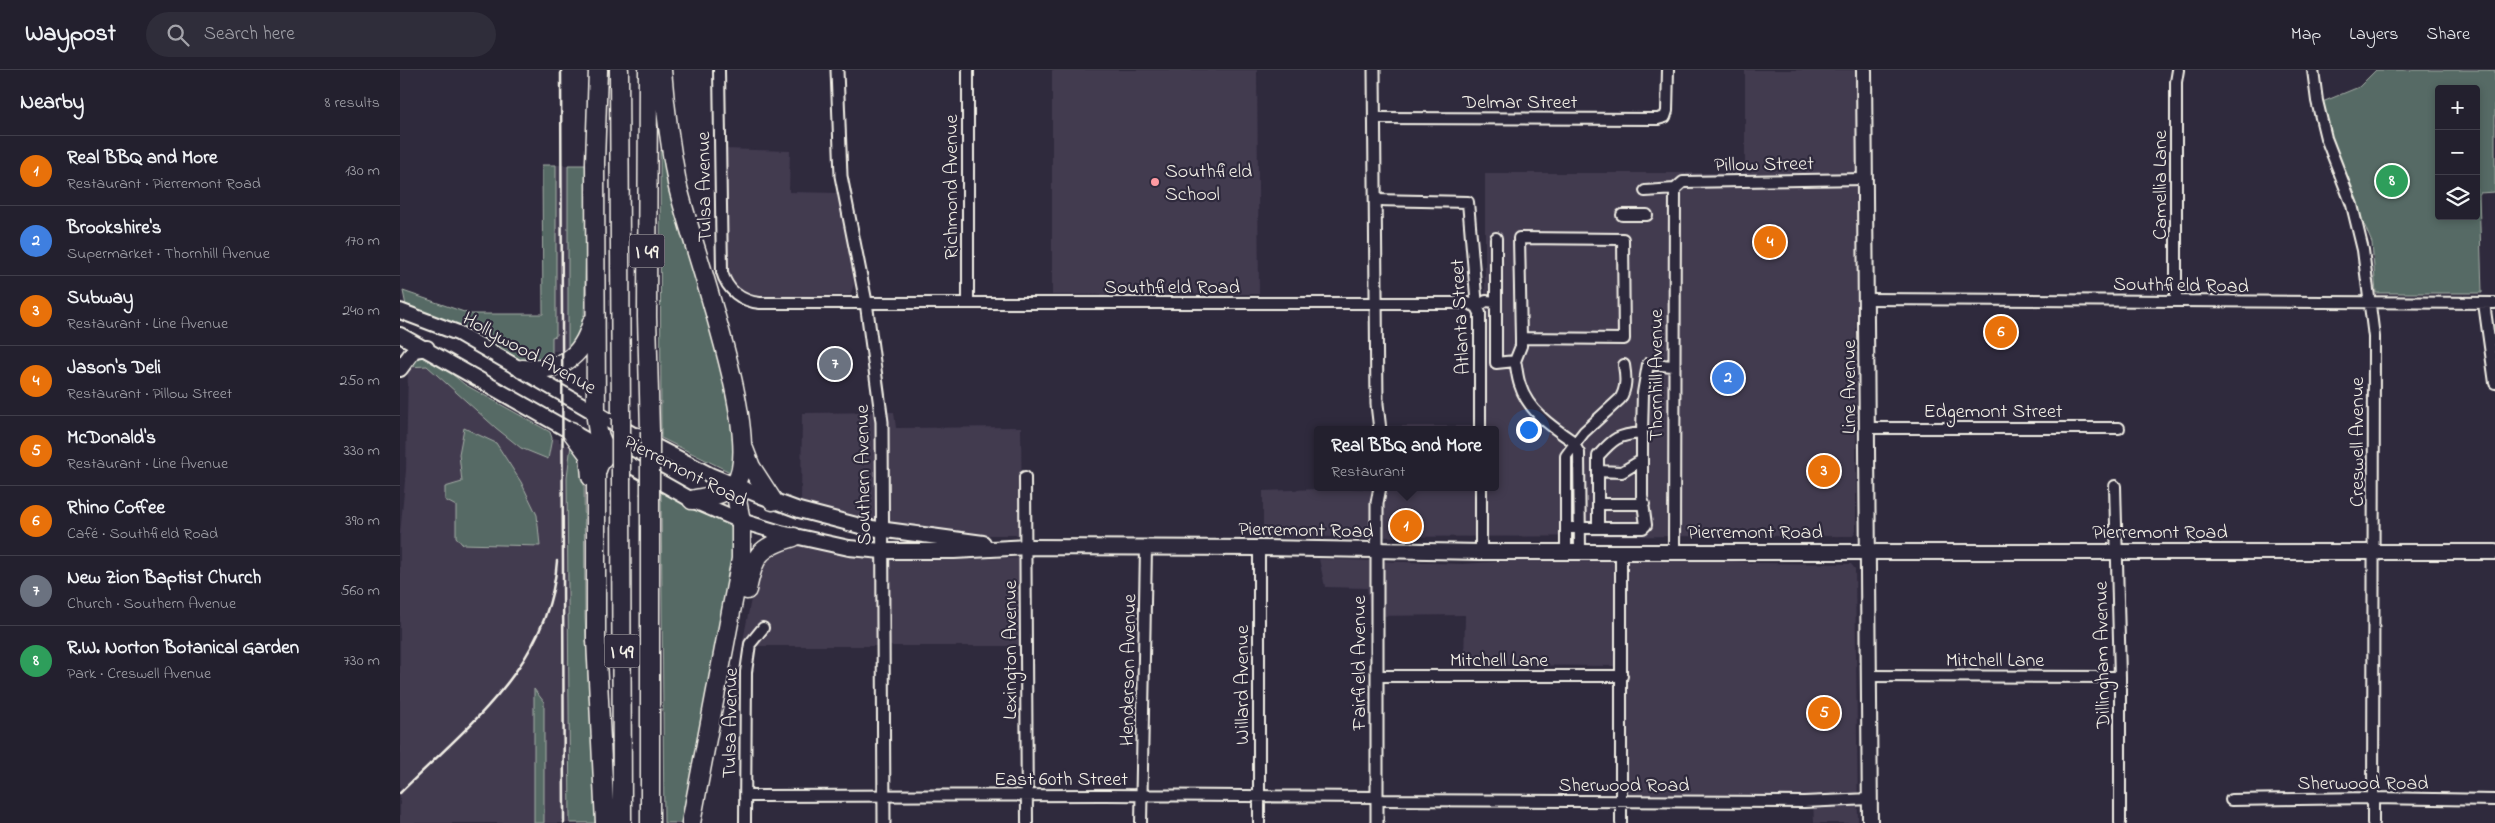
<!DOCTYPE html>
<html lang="en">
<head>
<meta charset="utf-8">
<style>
  :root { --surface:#23202e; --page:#2f2d3a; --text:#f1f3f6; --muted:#a3a3aa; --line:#403e4a; --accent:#b45309 }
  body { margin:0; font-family:"Indie Flower",sans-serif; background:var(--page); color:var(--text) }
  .controls { position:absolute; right:15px; top:15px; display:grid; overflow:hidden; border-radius:5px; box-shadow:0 2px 8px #0003 }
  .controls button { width:45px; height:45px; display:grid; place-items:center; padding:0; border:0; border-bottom:1px solid var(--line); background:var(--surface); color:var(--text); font:25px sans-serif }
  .you { position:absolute; left:1128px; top:359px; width:18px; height:18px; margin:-12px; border:4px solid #fff; border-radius:50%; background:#1a73e8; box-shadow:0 0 0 8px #1a73e833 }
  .badge { display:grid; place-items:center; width:32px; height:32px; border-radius:50%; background:var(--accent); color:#fff; font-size:16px; font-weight:700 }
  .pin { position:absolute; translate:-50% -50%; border:2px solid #fff; box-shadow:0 1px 5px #0006 }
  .popup { position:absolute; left:914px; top:356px; width:185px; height:65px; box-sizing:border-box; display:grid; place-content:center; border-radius:5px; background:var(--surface); filter:drop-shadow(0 1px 4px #0005); font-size:16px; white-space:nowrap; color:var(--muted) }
  .popup b { font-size:19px; color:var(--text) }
  .popup::after { content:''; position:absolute; left:50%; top:100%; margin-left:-10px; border:10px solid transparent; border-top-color:var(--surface) }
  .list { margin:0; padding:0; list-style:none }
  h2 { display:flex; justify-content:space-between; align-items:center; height:65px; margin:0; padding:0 20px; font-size:21px }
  h2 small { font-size:16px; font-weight:400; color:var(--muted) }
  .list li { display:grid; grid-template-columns:32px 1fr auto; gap:15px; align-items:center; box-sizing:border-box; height:70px; padding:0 20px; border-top:1px solid var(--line) }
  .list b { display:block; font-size:19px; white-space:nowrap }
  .list p { margin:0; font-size:16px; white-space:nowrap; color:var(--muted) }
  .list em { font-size:16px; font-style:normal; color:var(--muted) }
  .icon { flex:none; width:28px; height:28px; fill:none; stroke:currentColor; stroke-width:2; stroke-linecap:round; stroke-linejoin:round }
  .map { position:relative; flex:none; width:2095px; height:753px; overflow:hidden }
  header { display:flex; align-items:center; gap:30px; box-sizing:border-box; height:70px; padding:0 25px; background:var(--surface); border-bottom:1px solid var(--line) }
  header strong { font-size:24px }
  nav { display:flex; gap:28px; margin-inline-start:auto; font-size:18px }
  .search { width:350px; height:45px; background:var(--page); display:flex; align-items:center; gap:12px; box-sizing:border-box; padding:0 18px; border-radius:28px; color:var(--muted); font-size:19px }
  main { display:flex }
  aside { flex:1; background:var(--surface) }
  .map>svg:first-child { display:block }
  .built { fill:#423a50 }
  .green { fill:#566b65; stroke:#a5aea6; fill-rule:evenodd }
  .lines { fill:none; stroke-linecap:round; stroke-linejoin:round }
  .minor-casing { stroke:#f4f1e8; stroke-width:14 }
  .tertiary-casing { stroke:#f4f1e8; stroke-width:15 }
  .secondary-casing { stroke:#f4f1e8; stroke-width:18 }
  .motorway-casing { stroke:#f4f1e8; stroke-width:21 }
  .minor { stroke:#2f2a3d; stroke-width:10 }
  .tertiary { stroke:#2f2a3d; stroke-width:11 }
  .secondary { stroke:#2f2a3d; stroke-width:14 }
  .motorway { stroke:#2f2a3d; stroke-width:18 }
  .rail { stroke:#f4f1e8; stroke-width:2.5 }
  .motorway-bridge-casing { stroke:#f4f1e8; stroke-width:21; stroke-linecap:butt }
  .motorway-bridge { stroke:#2f2a3d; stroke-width:18 }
  .poi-dot { fill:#ff9aa2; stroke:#2f2a3d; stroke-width:2 }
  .labels { text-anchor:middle; stroke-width:4.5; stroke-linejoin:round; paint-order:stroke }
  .shield { fill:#2f2a3d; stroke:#b9b5b5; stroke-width:1 }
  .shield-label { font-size:19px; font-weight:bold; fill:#f4f1e8 }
  .street-label { font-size:20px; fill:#f4f1e8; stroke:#2f2a3d }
  .poi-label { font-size:20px; fill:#f4f1e8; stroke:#2f2a3d; text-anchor:start }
</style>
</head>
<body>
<header>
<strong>Waypost</strong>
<div class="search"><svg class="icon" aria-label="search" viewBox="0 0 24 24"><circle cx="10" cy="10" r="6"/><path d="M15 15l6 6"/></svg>Search here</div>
<nav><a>Map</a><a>Layers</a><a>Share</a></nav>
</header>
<main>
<aside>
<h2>Nearby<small>8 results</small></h2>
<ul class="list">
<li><span class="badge" style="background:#e8710a">1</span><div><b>Real BBQ and More</b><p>Restaurant · Pierremont Road</p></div><em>130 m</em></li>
<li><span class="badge" style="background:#3f7fe0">2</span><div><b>Brookshire's</b><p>Supermarket · Thornhill Avenue</p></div><em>170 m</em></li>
<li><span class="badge" style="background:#e8710a">3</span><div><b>Subway</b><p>Restaurant · Line Avenue</p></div><em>240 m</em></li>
<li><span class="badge" style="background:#e8710a">4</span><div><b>Jason's Deli</b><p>Restaurant · Pillow Street</p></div><em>250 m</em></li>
<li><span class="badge" style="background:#e8710a">5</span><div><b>McDonald's</b><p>Restaurant · Line Avenue</p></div><em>330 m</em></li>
<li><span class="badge" style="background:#e8710a">6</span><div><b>Rhino Coffee</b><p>Café · Southfield Road</p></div><em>390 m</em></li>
<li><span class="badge" style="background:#6b7280">7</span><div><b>New Zion Baptist Church</b><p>Church · Southern Avenue</p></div><em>560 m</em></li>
<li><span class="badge" style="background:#2e9e5b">8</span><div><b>R.W. Norton Botanical Garden</b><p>Park · Creswell Avenue</p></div><em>730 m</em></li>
</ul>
</aside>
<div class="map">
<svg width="2095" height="753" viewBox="0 0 2095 753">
  <rect width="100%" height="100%" fill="#2f2a3d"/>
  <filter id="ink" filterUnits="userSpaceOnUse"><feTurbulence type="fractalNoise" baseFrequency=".02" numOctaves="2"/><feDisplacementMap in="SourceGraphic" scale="10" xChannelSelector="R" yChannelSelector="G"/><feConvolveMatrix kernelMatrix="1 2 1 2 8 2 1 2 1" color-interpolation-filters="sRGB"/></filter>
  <g filter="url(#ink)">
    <path class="built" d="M652 0H857L859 224 652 225Z
      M1345 0H1457L1456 460 1453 466 863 467V421L948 418 988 421V417H1095V360H988V356H1085V103H1345Z
      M324 79 390 81 389 122 439 123 454 215 450 225 359 227 341 221 334 215 328 206 326 195Z
      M156 95H168V275L171 276V281H152V266H156Z
      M27 296 96 358 121 378 148 389 152 368 159 369V372H164V375H171L167 407 170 753H144V632L134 620V753H0V465L6 400 8 297Z
      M494 342 496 358 621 357 622 450 619 465H587L504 458 446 447 401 431 402 343Z
      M395 474 465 489 630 488 632 576H342L355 508 365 486Z
      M1300 488 1355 493 1451 494 1455 499 1458 753H1414L1413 728 1216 727 1217 596 1064 595 1065 545 970 546 967 518 925 517 919 489 1062 494 1126 490Z"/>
    <path class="green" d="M1976 0H2095V122L2079 123 2082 223H1976L1972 173 1928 68 1920 33 1959 17ZM2039 19H2076V146H2039Z
      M264 80 309 243 337 372 332 403 261 368 260 81Z
      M142 95H156V266L152 267V294L126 295 6 236 3 221 70 244H143Z
      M168 95H188L184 249 171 281V276H168Z
      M19 285 40 294 64 314 150 362 152 368 148 389 121 378 96 358 27 296 8 297Z
      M64 358 96 373 121 412 137 445 140 476 62 474 56 467V436L45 430V417L62 412 59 384Z
      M171 375 184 395 185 548 196 753H170L167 407Z
      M261 422 295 440 338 458 286 753H264Z
      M134 619 144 632V753H134Z"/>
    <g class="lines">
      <g class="minor-casing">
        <path id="minor" d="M319 0 322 202C327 220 341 231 360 233H1068L1077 237 1086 231 1096 232
          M1913 0 1917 31 1926 68 1952 135 1963 180 1974 267 1973 753
          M975 48 1258 49 1265 47 1267 41 1268 0
          M1245 121 1275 119
          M975 130 1068 132 1077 237 1080 243V360
          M1222 145H1247
          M1096 168V293L1115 291 1121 276V268L1119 168 1223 169 1224 269 1121 268
          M1467 229 2095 233
          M1776 231V12L1778 0
          M568 233V0
          M2084 233 2095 313
          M1115 291C1117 299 1117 307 1120 315 1128 341 1152 357 1174 372
          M1468 358H1719
          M1174 375 1184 362 1220 329C1227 318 1226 307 1224 295
          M1198 401 1222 402 1242 390
          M625 407 627 753
          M1715 416 1720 607V753
          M1081 417V482
          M1198 434H1244
          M1166 458H1243L1246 455 1242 426V363L1243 323 1248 294 1273 296
          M1198 458V386C1214 368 1218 365 1242 363
          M859 478V753
          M1166 481V386L1174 375 1179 383 1180 481
          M1221 481V753
          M1274 481 1275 119 1283 112 1465 109
          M977 606H1222
          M1469 606 1720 607
          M345 726 705 725 977 727
          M977 730 1404 732 1470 729
          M1831 730 1973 728 2095 730
          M345 753 346 602 350 574 363 558
          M741 753 746 478"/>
      </g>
      <g class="tertiary-casing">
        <path id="tertiary" d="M437 0 441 106 466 232 482 352 484 753
          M974 0 977 334 980 360
          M977 753V433L980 417"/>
      </g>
      <g class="secondary-casing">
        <path id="secondary" d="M1464 0 1470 753
          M0 241 58 263 237 367 310 405 361 426 399 440 464 457 583 473
          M0 265 292 430 341 451 381 463 449 478 482 481H554L627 477 859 478 1081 482H2095
          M0 299 14 280 27 278"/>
      </g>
      <g class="motorway-casing">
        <path id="motorway" d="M198 0 195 92 196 349 198 362 206 382
          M219 0 221 348
          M248 0 247 247 250 362
          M262 0C265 38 270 75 277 113 289 170 366 370 335 414 327 425 304 427 292 430
          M122 299C159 302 182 289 192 252
          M171 361 189 385 191 407
          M344 379 351 397 373 431
          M221 410 222 753
          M347 520C354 485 359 477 394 467
          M205 753 196 569V403C202 381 216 374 237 367
          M250 753V425
          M291 753 341 489V451L334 415"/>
      </g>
      <use href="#minor" class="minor"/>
      <use href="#tertiary" class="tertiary"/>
      <use href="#secondary" class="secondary"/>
      <use href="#motorway" class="motorway"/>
      <path class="rail" d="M161 0 164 753
        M0 723C68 655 150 595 157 491"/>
      <g class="motorway-bridge-casing">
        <path id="motorway-bridge" d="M221 410V348
          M250 425V362"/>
      </g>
      <use href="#motorway-bridge" class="motorway-bridge"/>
    </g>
  </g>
  <circle class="poi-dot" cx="755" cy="112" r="5"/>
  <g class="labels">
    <g class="shield">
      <rect x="229.5" y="164.5" width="35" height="33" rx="4"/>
      <rect x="204.5" y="564.5" width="35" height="33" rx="4"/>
    </g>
    <g class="shield-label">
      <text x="247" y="188">I 49</text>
      <text x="222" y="588">I 49</text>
    </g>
    <g class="street-label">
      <text x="1120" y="38">Delmar Street</text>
      <text transform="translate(1364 93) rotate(-1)" y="7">Pillow Street</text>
      <text transform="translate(1759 115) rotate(-90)" y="7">Camellia Lane</text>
      <text transform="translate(303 117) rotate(-91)" y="7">Tulsa Avenue</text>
      <text transform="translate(550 117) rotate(-90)" y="7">Richmond Avenue</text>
      <text transform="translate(1781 214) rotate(1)" y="7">Southfield Road</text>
      <text x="772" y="223">Southfield Road</text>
      <text transform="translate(1059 247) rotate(-93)" y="7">Atlanta Street</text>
      <text transform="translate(130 282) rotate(29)" y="7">Hollywood Avenue</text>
      <text transform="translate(1255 305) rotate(-90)" y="7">Thornhill Avenue</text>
      <text transform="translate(1448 317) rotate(-90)" y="7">Line Avenue</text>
      <text x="1593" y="347">Edgemont Street</text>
      <text transform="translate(1956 372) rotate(-90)" y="7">Creswell Avenue</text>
      <text transform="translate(286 400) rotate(27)" y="7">Pierremont Road</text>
      <text transform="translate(462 405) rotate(-91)" y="7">Southern Avenue</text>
      <text transform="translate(906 459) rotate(1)" y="7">Pierremont Road</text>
      <text x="1355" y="468">Pierremont Road</text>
      <text x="1760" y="468">Pierremont Road</text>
      <text transform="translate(609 580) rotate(-90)" y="7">Lexington Avenue</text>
      <text transform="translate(1701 585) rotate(-91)" y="7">Dillingham Avenue</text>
      <text x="1099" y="596">Mitchell Lane</text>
      <text x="1595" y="596">Mitchell Lane</text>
      <text transform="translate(958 593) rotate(-90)" y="7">Fairfield Avenue</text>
      <text transform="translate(727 600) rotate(-89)" y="7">Henderson Avenue</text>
      <text transform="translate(841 615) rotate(-90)" y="7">Willard Avenue</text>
      <text transform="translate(329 653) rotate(-89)" y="7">Tulsa Avenue</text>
      <text x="661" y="715">East 60th Street</text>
      <text x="1963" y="719">Sherwood Road</text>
      <text x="1224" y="721">Sherwood Road</text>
    </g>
    <g class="poi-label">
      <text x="765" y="107">Southfield<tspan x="765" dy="23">School</tspan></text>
    </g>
  </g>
</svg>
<div class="controls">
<button>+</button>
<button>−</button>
<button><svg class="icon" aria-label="layers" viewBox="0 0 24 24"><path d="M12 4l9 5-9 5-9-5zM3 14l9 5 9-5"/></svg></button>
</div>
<div class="you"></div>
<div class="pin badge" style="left:1006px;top:456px;background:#e8710a">1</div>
<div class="popup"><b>Real BBQ and More</b>Restaurant</div>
<div class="pin badge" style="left:1328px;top:308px;background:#3f7fe0">2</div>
<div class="pin badge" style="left:1424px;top:401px;background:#e8710a">3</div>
<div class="pin badge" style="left:1370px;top:172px;background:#e8710a">4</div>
<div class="pin badge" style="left:1424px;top:643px;background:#e8710a">5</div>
<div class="pin badge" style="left:1601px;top:262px;background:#e8710a">6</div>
<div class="pin badge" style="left:435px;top:294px;background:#6b7280">7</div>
<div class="pin badge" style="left:1992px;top:111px;background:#2e9e5b">8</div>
</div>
</main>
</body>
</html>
